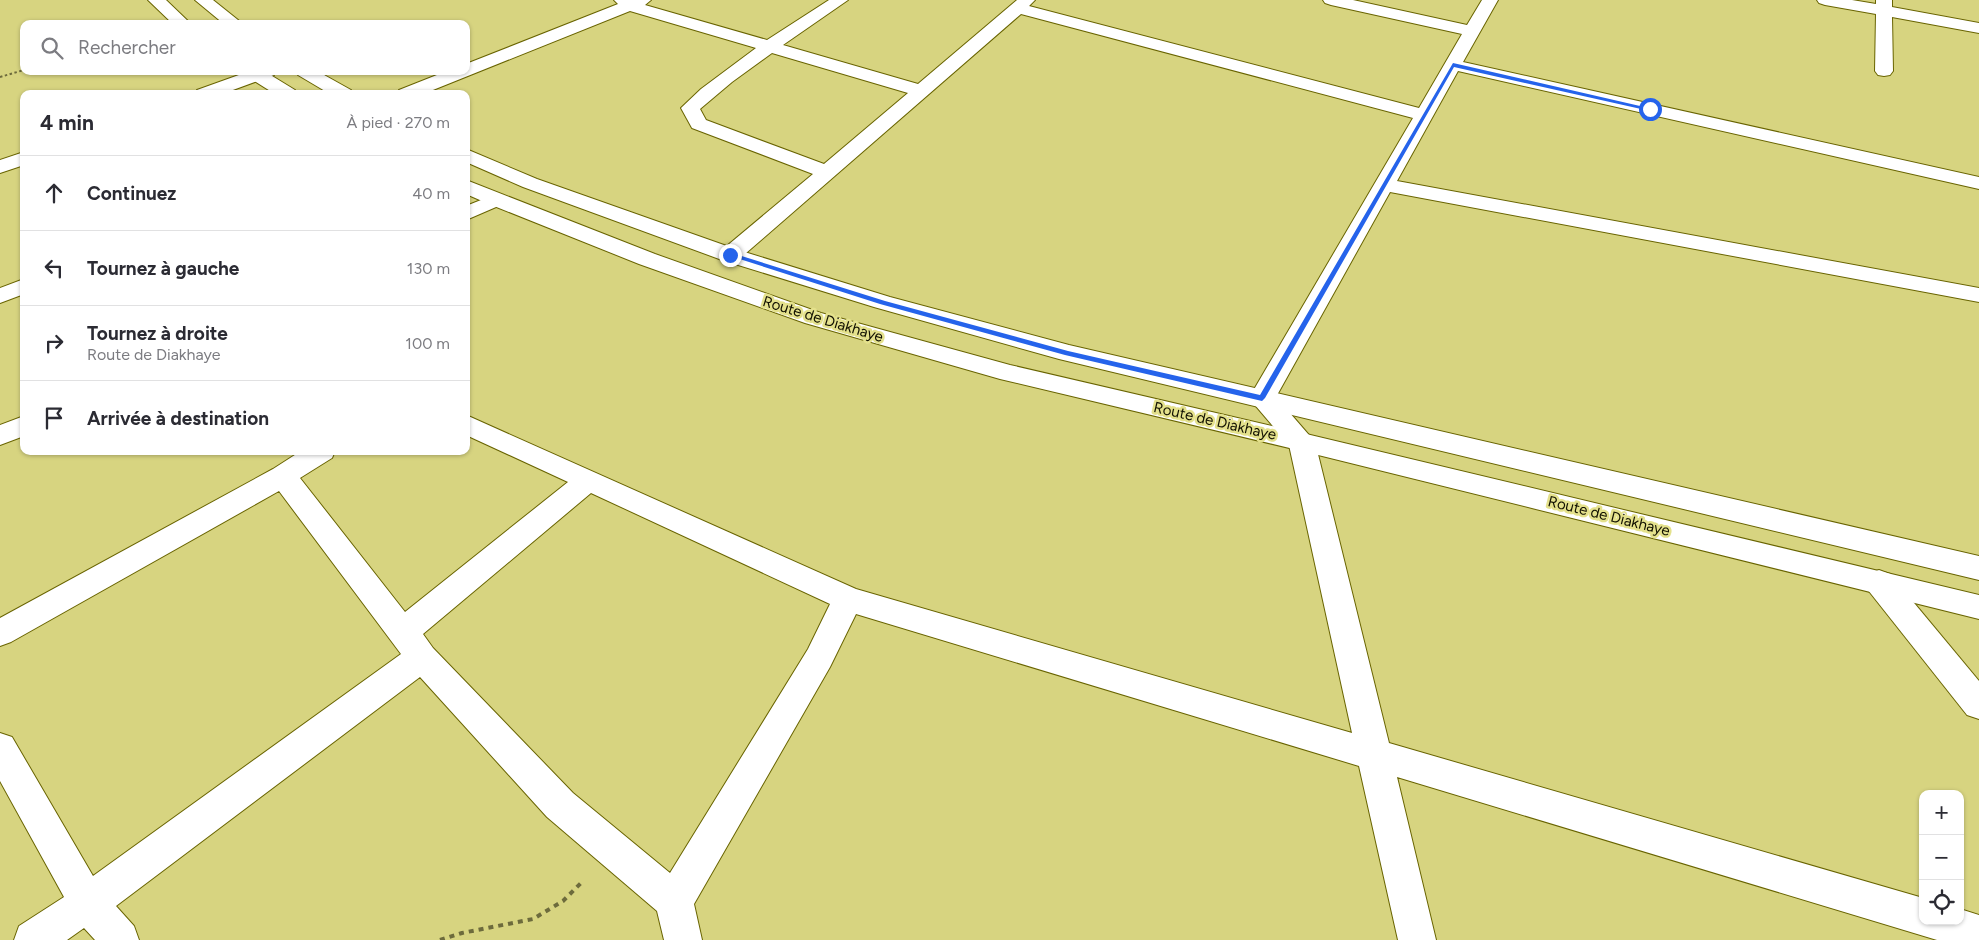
<!DOCTYPE html>
<html lang="fr">
<head>
<meta charset="utf-8">
<style>
  :root { --surface:#fff; --page:#f7f7f7; --text:#2b2b33; --muted:#7c7c81; --line:#e1e1e2 }
  body { margin:0; font-family:Figtree,sans-serif; background:var(--page); color:var(--text) }
  .controls { position:absolute; right:15px; bottom:15px; display:grid; overflow:hidden; border-radius:10px; box-shadow:0 1px 4px #0004 }
  .controls button { width:45px; height:45px; display:grid; place-items:center; padding:0; border:0; border-bottom:1px solid var(--line); background:var(--surface); color:var(--text); font:25px sans-serif }
  .stop { position:absolute; width:15px; height:15px; margin:-11px; border:4px solid #2563eb; border-radius:50%; background:#fff }
  .stop.end { background:#2563eb; border-color:#fff; box-shadow:0 1px 5px #0008 }
  .list { margin:0; padding:0; list-style:none }
  h2 { display:flex; justify-content:space-between; align-items:center; height:65px; margin:0; padding:0 20px; font-size:21px }
  h2 small { font-size:16px; font-weight:400; color:var(--muted) }
  .list li { display:grid; grid-template-columns:32px 1fr auto; gap:15px; align-items:center; box-sizing:border-box; height:75px; padding:0 20px; border-top:1px solid var(--line) }
  .list b { display:block; font-size:19px; white-space:nowrap }
  .list p { margin:0; font-size:16px; white-space:nowrap; color:var(--muted) }
  .list em { font-size:16px; font-style:normal; color:var(--muted) }
  .icon { flex:none; width:28px; height:28px; fill:none; stroke:currentColor; stroke-width:2; stroke-linecap:round; stroke-linejoin:round }
  .map { position:relative; flex:none; width:1979px; height:940px; overflow:hidden }
  .search { position:absolute; background:var(--surface); box-shadow:0 1px 4px #0004; left:20px; top:20px; width:450px; height:55px; display:flex; align-items:center; gap:12px; box-sizing:border-box; padding:0 18px; border-radius:10px; color:var(--muted); font-size:19px }
  .panel { position:absolute; background:var(--surface); box-shadow:0 1px 4px #0004; left:20px; top:90px; width:450px; height:365px; border-radius:10px }
  .map>svg:first-child { display:block }
  .lines { fill:none; stroke-linecap:round; stroke-linejoin:round }
  .street-casing { stroke:#696400; stroke-width:2 }
  .secondary-casing { stroke:#696400; stroke-width:2 }
  .primary-casing { stroke:#696400; stroke-width:2 }
  .path-far1 { stroke:#6d6b3c; stroke-width:2; stroke-dasharray:2.5 2.5; stroke-linecap:butt }
  .path { stroke:#6d6b3c; stroke-width:4; stroke-dasharray:5 5; stroke-linecap:butt }
  .street { fill:#fff; fill-rule:evenodd }
  .secondary { fill:#fff; fill-rule:evenodd }
  .primary { fill:#fff; fill-rule:evenodd }
  .route { fill:#2563eb }
  .labels { text-anchor:middle; stroke-width:5; stroke-linejoin:round; paint-order:stroke }
  .street-label { font-size:15px; fill:#111000; stroke:#e4e18c }
</style>
</head>
<body>
<div class="map">
<svg width="1979" height="940" viewBox="0 0 1979 940">
  <rect width="100%" height="100%" fill="#d7d480"/>
  <g class="lines">
    <g class="street-casing">
      <path id="street" d="M614 0H651L645 5 767 40 829 0H848L783 45 918 84 1017 0H1035L1029 6 1419 108 1462 34 1331 5 1325 3 1323 0H1353L1467 25 1482 0H1498L1463 62 1979 177V189L1458 71 1397 181 1979 288V302L1390 192 1276 397 1315 442 1389 743 1923 898V921H1960V909L1979 915V940H1937L1397 777 1436 940H1398L1359 766 856 614 830 667 694 904 702 940H664L657 911 547 817 420 677 116 906 134 926 139 940H95L84 928 67 940H14L19 926 64 897 0 781V733L12 737 93 876 401 654 279 491 11 642 0 646V618L273 469 301 451H335L332 458 300 478 405 612 568 482 466 435V415L856 589 1352 733 1289 445 1249 398 1413 118 1021 14 738 260 730 262 722 260 719 255 722 250 813 174 692 128 681 108 701 89 756 48 630 11 423 94H397L399 90 447 71H466V64L618 4ZM772 53 908 93 824 164 706 120 700 109 732 82ZM591 493 830 604 808 649 670 873 573 793 433 648 423 634Z
        M1817 0H1852L1876 4V0H1892V7L1979 23V33L1892 17 1893 71 1890 75 1884 76 1878 75 1875 71 1876 14 1825 5 1819 3Z
        M250 71H277L274 75 222 94H195L197 90Z
        M24 152V165L0 173V160Z
        M496 194 503 196 506 200 503 204 466 220V206Z
        M24 279V294L0 303V288Z
        M24 416V436L0 445V425Z"/>
    </g>
    <g class="secondary-casing">
      <path id="secondary" d="M1879 570 1890 574 1979 681V719L1967 715 1868 590 1864 582 1868 574Z"/>
    </g>
    <g class="primary-casing">
      <path id="primary" d="M148 0H166L191 24H173Z
        M195 0H213L243 24H224Z
        M242 71H264L295 90 297 94H275L245 75Z
        M295 71H317L351 90 353 94H330L298 75Z
        M466 149 537 179 738 250 890 297 1069 345 1979 556V580L1059 359 874 307 722 260 523 187 466 162Z
        M466 180 655 254 821 313 1010 365 1302 433 1979 595V619L1302 451 1000 379 805 323 639 264 489 204 466 194Z"/>
    </g>
    <path class="path-far1" d="M0 77 24 70"/>
    <path class="path" d="M440 940 462 933 533 919 563 901 583 881"/>
    <use href="#street" class="street"/>
    <use href="#secondary" class="secondary"/>
    <use href="#primary" class="primary"/>
  </g>
  <path class="route" d="M1453 63 1653 109 1650 111 1454 67 1265 398 1262 401 1065 355 880 304 727 255 732 253 885 301 1068 351 1260 395Z"/>
  <g class="labels">
    <g class="street-label">
      <text transform="translate(823 319) rotate(17)" y="5">Route de Diakhaye</text>
      <text transform="translate(1215 421) rotate(13)" y="5">Route de Diakhaye</text>
      <text transform="translate(1609 516) rotate(14)" y="5">Route de Diakhaye</text>
    </g>
  </g>
</svg>
<div class="controls">
<button>+</button>
<button>−</button>
<button><svg class="icon" aria-label="locate" viewBox="0 0 24 24"><circle cx="12" cy="12" r="6"/><path d="M12 2v4M12 18v4M2 12h4M18 12h4"/></svg></button>
</div>
<div class="stop" style="left:1650px;top:109px"></div>
<div class="stop end" style="left:730px;top:255px"></div>
<div class="search"><svg class="icon" aria-label="search" viewBox="0 0 24 24"><circle cx="10" cy="10" r="6"/><path d="M15 15l6 6"/></svg>Rechercher</div>
<section class="panel">
<h2>4 min<small>À pied · 270 m</small></h2>
<ul class="list">
<li><svg class="icon" aria-label="ahead" viewBox="0 0 24 24"><path d="M12 20V5M6 11l6-6 6 6"/></svg><div><b>Continuez</b></div><em>40 m</em></li>
<li><svg class="icon" aria-label="left" viewBox="0 0 24 24"><path d="M17 20v-9H6M10 6l-5 5 5 5"/></svg><div><b>Tournez à gauche</b></div><em>130 m</em></li>
<li><svg class="icon" aria-label="right" viewBox="0 0 24 24"><path d="M7 20v-9h11M14 6l5 5-5 5"/></svg><div><b>Tournez à droite</b><p>Route de Diakhaye</p></div><em>100 m</em></li>
<li><svg class="icon" aria-label="arrive" viewBox="0 0 24 24"><path d="M6 21V4h12l-3 4 3 4H6"/></svg><div><b>Arrivée à destination</b></div></li>
</ul>
</section>
</div>
</body>
</html>
